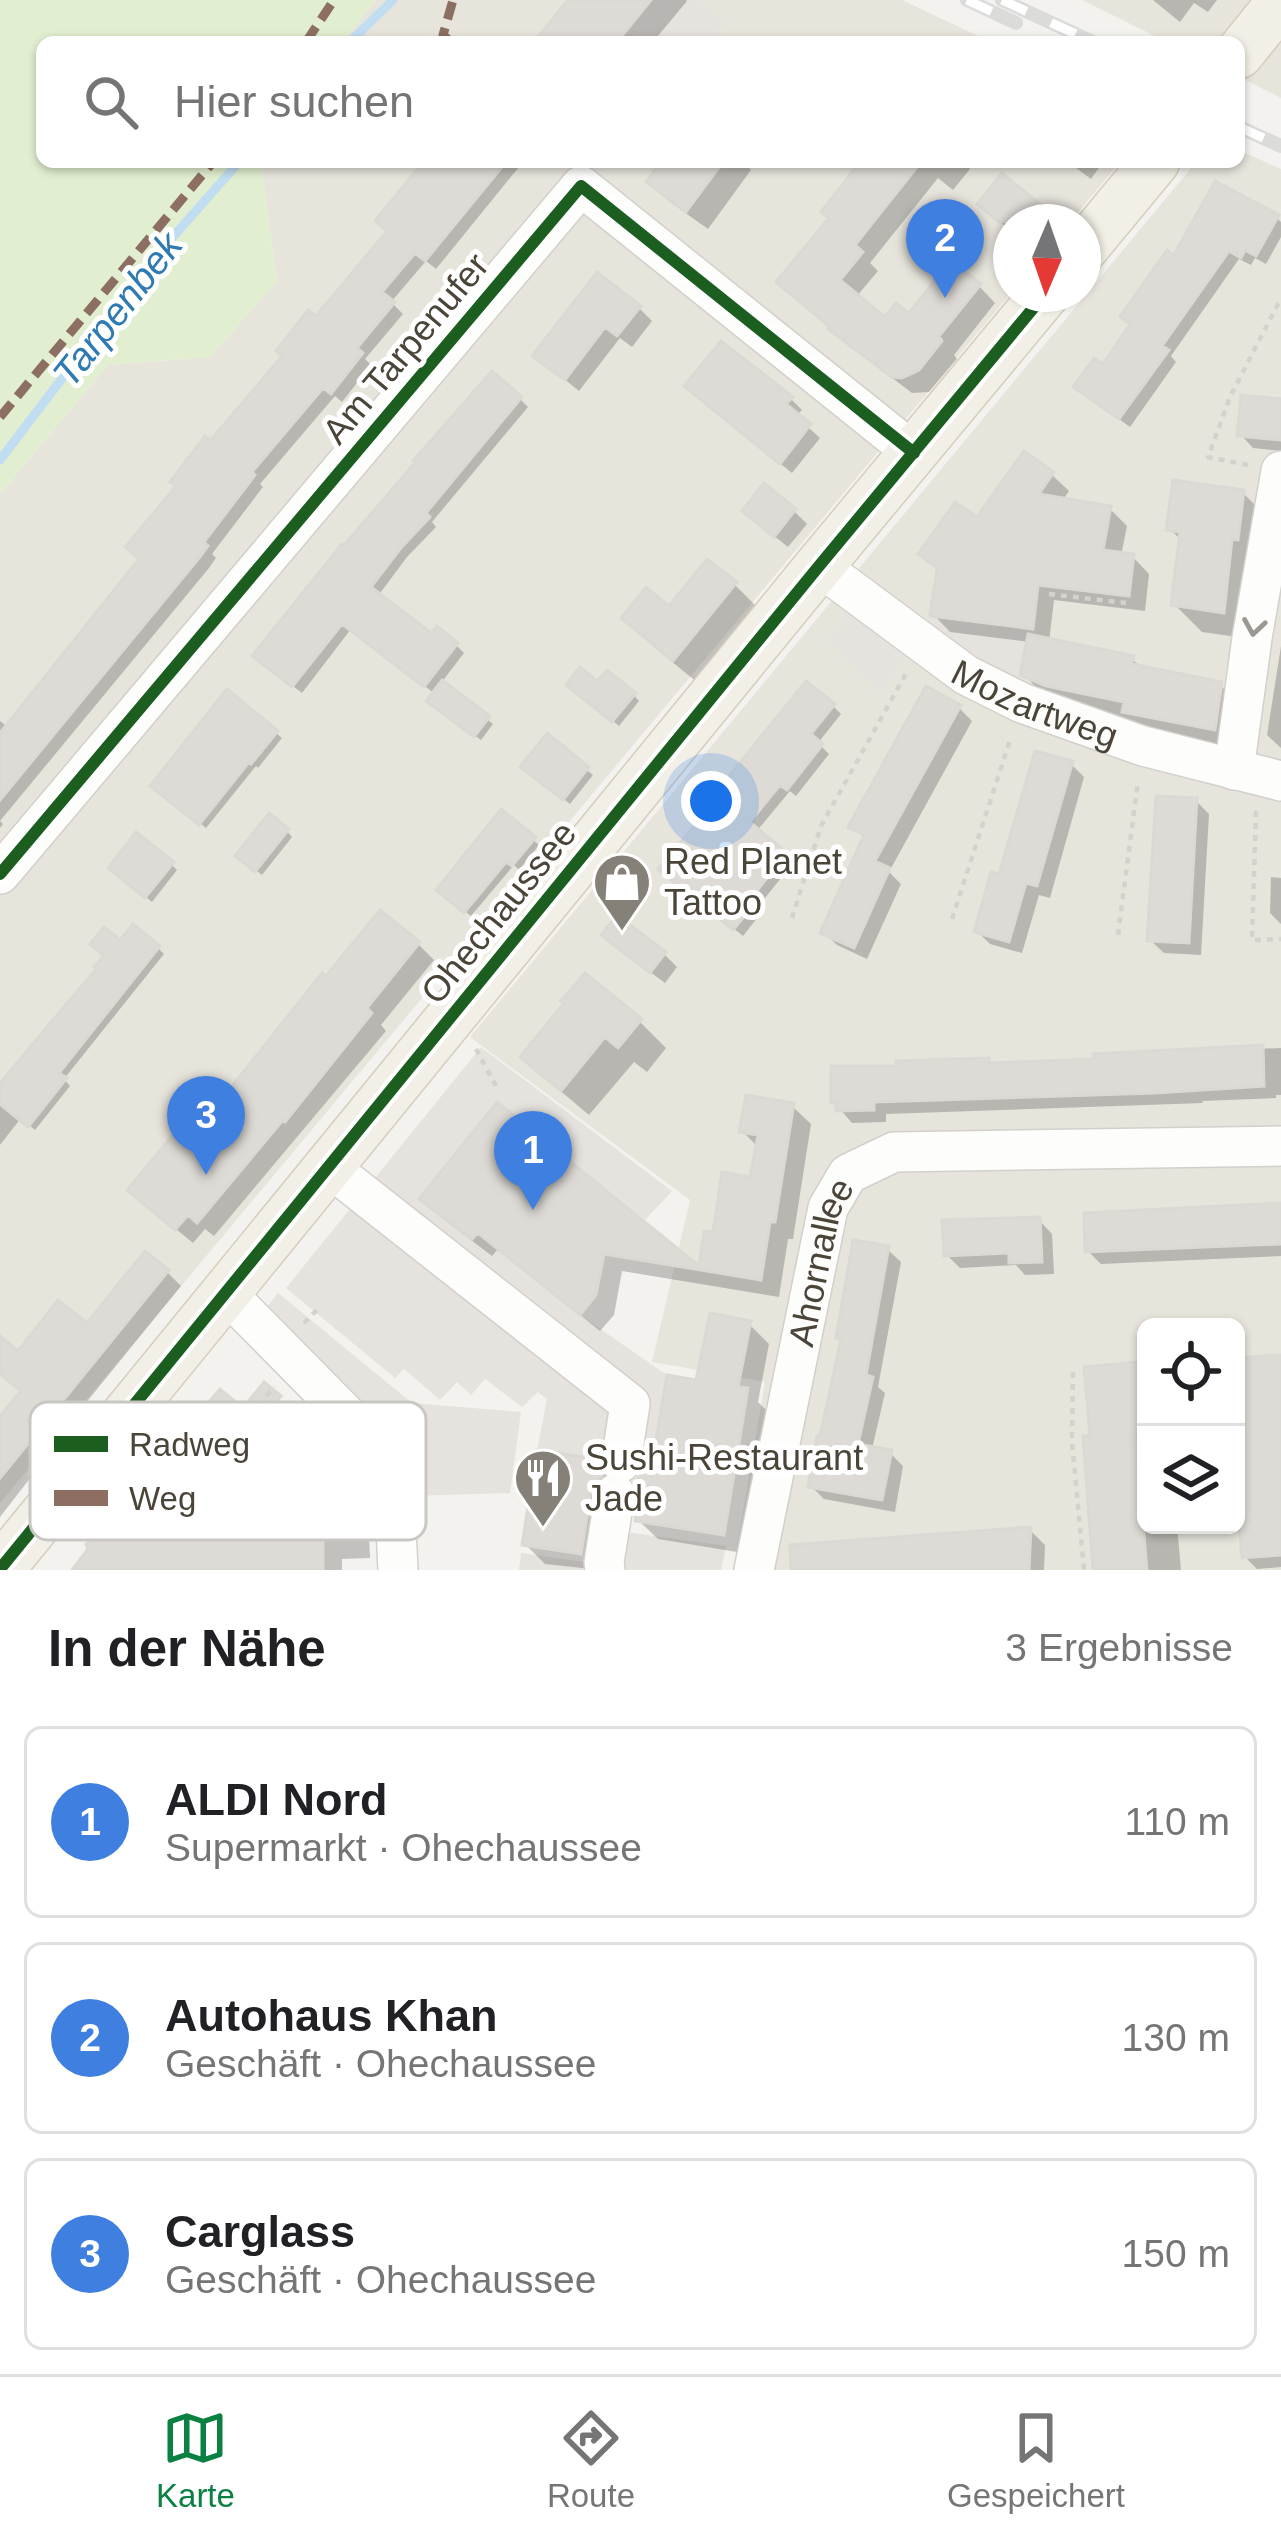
<!DOCTYPE html>
<html lang="de">
<head>
<meta charset="utf-8">
<style>
  :root { --surface:#fff; --page:#f6f6f6; --text:#202124; --muted:#757577; --line:#e0e0e0; --accent:#0b8043 }
  body { margin:0; font-family:Helvetica,sans-serif; background:var(--page); color:var(--text) }
  .controls { position:absolute; right:36px; bottom:36px; display:grid; overflow:hidden; border-radius:18px; box-shadow:0 3px 9px #0004 }
  .controls button { width:108px; height:108px; display:grid; place-items:center; padding:0; border:0; border-bottom:3px solid var(--line); background:var(--surface); color:var(--text); font:60px sans-serif }
  .compass { position:absolute; left:993px; top:204px; width:108px; height:108px; border-radius:50%; background:var(--surface); box-shadow:0 3px 9px #0004; rotate:182deg }
  .you { position:absolute; left:711px; top:801px; width:42px; height:42px; margin:-30px; border:9px solid #fff; border-radius:50%; background:#1a73e8; box-shadow:0 0 0 18px #1a73e833 }
  .badge { display:grid; place-items:center; width:78px; height:78px; border-radius:50%; background:var(--accent); color:#fff; font-size:39px; font-weight:700 }
  .pin { position:absolute; translate:-50% -99px; filter:drop-shadow(0 3px 6px #0008) }
  .pin::after { content:''; position:absolute; top:63px; width:42px; height:36px; background:inherit; clip-path:polygon(0 0,100% 0,50% 100%) }
  .list { margin:0; padding:0; list-style:none }
  h2 { display:flex; justify-content:space-between; align-items:center; height:156px; margin:0; padding:0 48px; font-size:51px }
  h2 small { font-size:39px; font-weight:400; color:var(--muted) }
  .list li { display:grid; grid-template-columns:78px 1fr auto; gap:36px; align-items:center; box-sizing:border-box; height:192px; margin:0 24px 24px; padding:0 24px; border:3px solid var(--line); border-radius:18px }
  .list b { display:block; font-size:45px; white-space:nowrap }
  .list p { margin:0; font-size:39px; white-space:nowrap; color:var(--muted) }
  .list em { font-size:39px; font-style:normal; color:var(--muted) }
  .icon { flex:none; width:66px; height:66px; fill:none; stroke:currentColor; stroke-width:2; stroke-linecap:round; stroke-linejoin:round }
  .map { position:relative; flex:none; width:1281px; height:1570px; overflow:hidden }
  .search { position:absolute; background:var(--surface); box-shadow:0 3px 9px #0004; left:36px; right:36px; top:36px; height:132px; display:flex; align-items:center; gap:30px; box-sizing:border-box; padding:0 42px; border-radius:18px; color:var(--muted); font-size:45px }
  .sheet { height:804px; background:var(--surface) }
  nav { display:flex; justify-content:space-around; align-items:center; box-sizing:border-box; height:168px; border-top:3px solid var(--line); background:var(--surface); font-size:33px; color:var(--muted) }
  nav a { display:grid; justify-items:center; gap:6px }
  nav .on { color:var(--accent) }
  .map>svg:first-child { display:block }
  .residential { fill:#e7e4dc; fill-rule:evenodd }
  .industrial { fill:#e6e2de }
  .green { fill:#e1eecf }
  .parking { fill:#e6e3df }
  .shadow { fill:#0003 }
  .lines { fill:none; stroke-linecap:round; stroke-linejoin:round }
  .stream { stroke:#c0ddf1; stroke-width:9 }
  .building { fill:#dedbd6; stroke:#dcd9d4; stroke-width:3 }
  .minor-casing { stroke:#d2d0cb; stroke-width:42 }
  .major-casing { stroke:#d6cebb; stroke-width:51 }
  .path { stroke:#d3d2cc; stroke-width:4.5; stroke-dasharray:6 6; stroke-linecap:butt }
  .minor { stroke:#fdfdfc; stroke-width:39 }
  .major { stroke:#f2efe6; stroke-width:48 }
  .rail-casing { stroke:#dbdbda; stroke-width:14 }
  .rail { stroke:#fff; stroke-width:9; stroke-dasharray:27; stroke-linecap:butt }
  .quiet { stroke:#8d6e63; stroke-width:9; stroke-dasharray:18 9; stroke-linecap:butt }
  .cycleway-casing { stroke:#fff; stroke-width:20 }
  .cycleway { stroke:#1b5e20; stroke-width:12 }
  .oneway { stroke:#9b9791 }
  .labels { text-anchor:middle; stroke-width:10; stroke-linejoin:round; paint-order:stroke }
  .street-label { font-size:36px; fill:#4b4439; stroke:#fff }
  .poi-label { font-size:36px; fill:#4b4439; stroke:#fff; text-anchor:start }
  .water-label { font-size:39px; font-style:italic; fill:#2e7ab2; stroke:#fff }
  .key { fill:#fff; stroke:#c9c7c4; stroke-width:3 }
  .key-label { font-size:33px; fill:#4b4439 }
</style>
</head>
<body>
<div class="map">
<svg width="1281" height="1570" viewBox="0 0 1281 1570">
  <rect width="100%" height="100%" fill="#f4f2ee"/>
  <path class="residential" d="M376 0H902L991 42H342Z
    M1082 0H1281V98L1239 77V42H1167Z
    M1239 150 1281 169V1570H733L765 1382 652 1362 690 1200 470 1037 1196 162H1239ZM1146 1327H1236V1525H1146Z
    M261 162H1120L1070 222H1011V293L0 1503V494L108 365 210 357 277 281Z"/>
  <path class="industrial" d="M930 616 1033 629 1028 635 1019 681 968 661 921 628Z"/>
  <path class="green" d="M0 0H376L342 42H42V162H261L277 281 210 357 108 365 0 494Z"/>
  <path class="parking" d="M651 0H697L725 22 710 42H617Z
    M851 609 908 649 882 695 826 641Z
    M481 1047 672 1191 645 1220 497 1102 420 1199 472 1239 478 1233 580 1315 667 1375 653 1457 641 1455 639 1465 537 1450 547 1399 538 1392 522 1407 485 1379 471 1395 457 1382 440 1400 404 1369 395 1378 286 1288Z
    M278 1293 412 1403 521 1412 510 1493 408 1496V1540L360 1541 356 1463 364 1445 250 1329Z
    M626 1532 726 1546 721 1570H519L521 1553 620 1567Z"/>
  <path class="shadow" d="M572 0H686L687 1 653 42H538Z
    M1153 0H1217L1208 12 1194 3 1180 22Z
    M427 162H523L436 269 426 261 391 302 403 314 365 359 371 365 342 402 335 396 260 484 263 487 212 554 216 558 209 568 0 821 3 824 0 828V721L9 728 142 560 211 445 390 232Z
    M665 162H749L746 165 751 170 708 229 670 202 650 182Z
    M864 162H964L970 169 953 190 938 178 870 263 878 271 856 297 886 322 909 317 979 286 995 303 954 355 957 359 929 392 912 393 849 345 831 327 832 219Z
    M1068 162H1103L1091 179Z
    M1044 211 1055 222H1011V231L994 217Z
    M1277 218 1281 222V237L1266 264 1255 258 1251 265 1239 259 1171 356 1176 362 1130 427 1087 396 1175 259Z
    M639 308 652 321 632 347 620 338 579 391 536 356Z
    M699 397 791 399 802 410 796 416 820 438 792 473Z
    M520 399 528 407 432 522 436 527 407 557 378 596 431 638 456 645 464 653 441 683 493 724 481 740 435 706V694L351 629 302 693 264 664Z
    M1281 402V451L1253 448 1240 434Z
    M1052 475 1069 491 1062 501 1110 509 1127 526 1121 556 1133 557 1149 574 1145 611 1054 600 1049 642 1132 659 1143 669 1220 685 1259 723 1253 767 1062 713 1023 674 1030 642 950 632 934 615 940 572 922 554Z
    M1243 493 1271 521 1251 639 1202 632 1174 604 1182 541 1170 529Z
    M794 511 807 524 788 547 759 524Z
    M735 585 764 614 704 688 654 647 625 618 670 610Z
    M1281 646V748L1267 735Z
    M575 690 634 695 639 701 619 726Z
    M833 706 841 714 818 743 829 754 796 796 790 791 756 832 793 863 757 908 762 912 743 936 671 877Z
    M959 708 972 721 889 872 901 884 867 959 837 945 824 932 866 839 852 826Z
    M276 733 282 738 258 768 256 766 206 828 160 791Z
    M547 738 593 775 570 804 530 772Z
    M1071 764 1084 777 1050 898 1039 895 1022 953 990 944 977 931 1001 878Z
    M1196 801 1209 814 1201 955 1164 953 1150 940Z
    M287 831 292 837 262 875 245 861Z
    M533 840 539 845 519 870 514 865 471 916 446 896Z
    M172 865 177 870 152 902 117 873Z
    M1271 877 1281 878V924L1270 913Z
    M120 944 158 948 164 954 64 1079 70 1086 35 1130 21 1118 0 1145V1089Z
    M418 944 434 960 381 1025 386 1031 214 1236 205 1229 193 1243 147 1205 218 1108Z
    M618 948 664 954 677 967 665 983Z
    M640 1022 666 1048 647 1072 634 1062 589 1115 551 1083 524 1056Z
    M1281 1048V1095H1276V1098L1202 1101 1203 1103 886 1114V1122L852 1123 834 1102 988 1061 992 1066 1097 1062 1153 1053Z
    M498 1106 701 1271 707 1234 715 1235 752 1180 758 1147 742 1131 792 1106 811 1124 793 1239H788L779 1297 622 1271 614 1315 600 1331 498 1249 492 1256 442 1218 424 1199Z
    M1281 1206V1256L1101 1264 1088 1251Z
    M1039 1220 1052 1234 1054 1274 1025 1275 1016 1265 960 1268 947 1255Z
    M887 1249 901 1262 878 1387 885 1393 872 1449 890 1453 903 1466 895 1512 824 1499 811 1486 844 1342Z
    M167 1272 181 1286 28 1474 31 1477 0 1517V1421L23 1393 0 1374V1340L18 1355 87 1327Z
    M749 1324 769 1344 758 1402 767 1411 743 1553 658 1539 638 1520 655 1460 698 1383Z
    M1281 1358V1567L1257 1569 1245 1557 1236 1425H1243Z
    M1137 1366 1146 1375V1525H1177L1181 1570H1096L1093 1439Z
    M264 1386 300 1419 284 1439 303 1458V1464L316 1475 347 1474 367 1494 370 1558 342 1559V1570H76L155 1501 183 1438 244 1413Z
    M596 1462 617 1482 601 1570 545 1564 525 1544Z
    M1030 1530 1045 1545 1044 1570H794Z"/>
  <g class="lines">
    <path class="stream" d="M350 42 393 0
      M0 460 149 264 239 162"/>
  </g>
  <path class="building" d="M568 0H651L617 42H534Z
    M423 162H506L425 261 415 253 382 292 395 302 357 348 363 353 331 394 323 388 252 472 255 475 204 542 208 546 199 558 0 800V733L139 559 125 547 176 486 170 482 205 436 211 440 282 356 276 351 308 310 316 316 387 231 375 221Z
    M661 162H723L686 212 646 182Z
    M860 162H921L855 245 863 252 840 280 885 317 896 303 909 313 951 260 981 284 939 336 942 341 919 370 902 378 892 377 828 329 830 327 776 282 829 218 821 212Z
    M1002 173 1046 209 1035 222H999L977 204Z
    M1215 181 1279 215 1256 256 1245 250 1241 258 1229 251 1162 346 1169 350 1119 419 1073 387 1094 358 1103 364 1130 324 1120 317 1167 250 1174 255Z
    M597 272 641 306 617 336 605 327 565 380 532 356Z
    M721 341 793 397 786 404 811 424 780 464 684 386Z
    M492 371 522 397 426 513 430 517 400 549 371 587 431 633 437 626 458 643 424 687 342 624 292 687 252 656 342 544 344 545 415 463 413 461Z
    M1241 395 1281 399V440L1237 436Z
    M1024 451 1054 472 1039 494 1111 506 1103 550 1134 554 1129 596 1038 585 1033 629 930 616 937 568 918 554 955 502 977 517Z
    M1173 480 1244 490 1238 540 1232 539 1224 613 1171 605 1180 532 1166 530Z
    M764 483 796 509 774 537 742 511Z
    M707 559 737 582 673 661 621 618 646 587 669 606Z
    M1028 634 1134 656 1132 664 1222 682 1215 730 1122 712 1124 702 1046 686 1020 675Z
    M580 667 597 681 607 670 636 693 612 722 566 685Z
    M442 680 490 716 474 737 426 701Z
    M806 681 835 704 811 734 823 744 787 790 780 785 750 822 787 853 751 898 756 902 733 930 658 869 699 820 696 817Z
    M926 686 961 705 875 861 890 868 854 948 820 933 864 835 848 827Z
    M227 689 278 731 251 764 249 762 199 825 150 786Z
    M547 733 589 767 563 800 520 767Z
    M1035 751 1073 761 1037 886 1026 883 1009 942 974 932 991 872 999 874Z
    M1156 796 1197 798 1189 943 1147 941Z
    M501 809 536 837 512 866 506 862 464 913 436 890Z
    M269 813 289 829 255 872 235 856Z
    M136 832 174 862 145 898 108 868Z
    M380 910 420 942 367 1008 372 1013 285 1122 283 1120 197 1223 188 1215 175 1230 127 1190 207 1094 218 1104 322 973 326 976Z
    M617 915 666 952 650 973 601 935Z
    M133 924 160 946 59 1073 67 1078 28 1127 0 1104V1083L96 969 94 967 104 956 90 944 104 927 120 940Z
    M585 973 642 1019 618 1048 605 1037 561 1091 520 1057 564 1003 561 1001Z
    M1263 1045 1264 1086 1155 1093 874 1102V1110L836 1111V1103H831V1066H896V1061L952 1059 989 1058V1063L1094 1059 1093 1054Z
    M746 1095 794 1103 775 1222H770L761 1280 604 1254 596 1295 580 1315 478 1233 472 1239 419 1199 497 1102 699 1266 704 1231 713 1232 722 1172 750 1177 758 1135 739 1132Z
    M1281 1203V1244L1085 1252 1084 1213Z
    M1040 1217 1042 1262 1009 1263V1253L944 1256 942 1220Z
    M853 1240 889 1246 866 1375 873 1377 858 1444 892 1450 882 1500 808 1487 817 1436H820L841 1339 836 1338Z
    M145 1251 169 1270 0 1478V1416L21 1391 0 1374V1336L18 1351 58 1300 87 1323Z
    M710 1313 751 1321 738 1387 748 1388 724 1535 635 1521 639 1497 634 1481 640 1476 646 1456 653 1457 667 1375 696 1380Z
    M1281 1355V1555L1242 1558 1236 1491V1422H1239L1236 1358Z
    M1138 1362 1144 1431 1135 1432 1147 1570H1093L1083 1436H1090L1084 1367Z
    M264 1382 281 1396 248 1439 284 1435V1445L317 1472 348 1471 350 1538 323 1539V1570H72L88 1549 86 1544 114 1516 113 1511 122 1499 150 1498 139 1479 176 1431 182 1434 220 1389 243 1408Z
    M537 1450 597 1459 602 1475 591 1490 581 1554 522 1545Z
    M1031 1527 1029 1570H791L790 1545Z"/>
  <g class="lines">
    <g class="minor-casing">
      <g id="minor">
        <path id="s1" d="M819 566 966 675 1022 703 1143 746 1281 781"/>
        <path d="M1234 770 1252 638 1281 471"/>
        <path d="M0 874 581 186 914 453"/>
        <path d="M329 1167 630 1404 621 1462"/>
        <path d="M226 1293 393 1462 398 1570"/>
        <path d="M605 1570 604 1562 615 1494"/>
        <path id="s2" d="M754 1570 828 1208 848 1174 894 1152 1281 1146"/>
      </g>
    </g>
    <g class="major-casing">
      <path id="major" d="M1239 54 1281 2
        M1083 249 1155 162
        M0 1569 819 566 1045 294"/>
    </g>
    <path class="path" d="M1248 465 1208 457 1230 397 1281 298
      M1049 594 1126 603
      M1256 811 1252 940 1281 939
      M792 918 821 826 908 670
      M952 919 1011 737
      M1118 935 1138 781
      M476 1049 496 1086
      M304 1323 320 1307
      M1073 1372 1072 1442 1084 1570
      M252 1415 274 1386"/>
    <use href="#minor" class="minor"/>
    <use href="#major" class="major"/>
    <g class="rail-casing">
      <path id="rail" d="M967 0 1016 23
        M1002 0 1093 42
        M1239 127 1281 146"/>
    </g>
    <use href="#rail" class="rail"/>
    <path class="quiet" d="M306 42 334 0
      M451 42 443 35 453 0
      M0 417 213 162"/>
    <g class="cycleway-casing">
      <path id="cycleway" d="M0 874 581 186 914 453
        M0 1569 819 566 1045 294"/>
    </g>
    <use href="#cycleway" class="cycleway"/>
  </g>
  <defs><path id="oneway-chevron" d="M-2-3.5L2.5 0L-2 3.5" fill="none" stroke-width="1.6" stroke-linecap="round" stroke-linejoin="round" transform="scale(3)"/></defs>
  <use class="oneway" href="#oneway-chevron" transform="translate(1254 627) rotate(99)"/>
  <defs>
    <g id="shop-pin" transform="scale(3)"><path d="M0 17L-7.5 6A9.5 9.5 0 1 1 7.5 6Z" fill="#868178" stroke="#fff"/><path d="M-5-2.5h2.3a2.7 3.5 0 0 1 5.4 0H5L5.5 6h-11ZM-1.5-2.5h3a1.5 2.3 0 0 0-3 0Z" fill="#fff"/></g>
    <g id="restaurant-pin" transform="scale(3)"><path d="M0 17L-7.5 6A9.5 9.5 0 1 1 7.5 6Z" fill="#868178" stroke="#fff"/><path d="M-5-6h1v4h1v-4h1v4h1v-4h1v5L-1.5 .5V6h-2V.5L-5-1ZM5-6V6H3V1.5H1.5Q1.5-4 5-6Z" fill="#fff"/></g>
  </defs>
  <g fill-rule="evenodd">
    <use href="#shop-pin" x="622" y="882"/>
    <use href="#restaurant-pin" x="543" y="1478"/>
  </g>
  <g class="labels">
    <g class="street-label">
      <text transform="translate(405 348) rotate(-50)" y="13">Am Tarpenufer</text>
      <text dy="13" stroke="none"><textPath href="#s1" startOffset="258">Mozartweg</textPath></text>
      <text transform="translate(498 912) rotate(-51)" y="13">Ohechaussee</text>
      <text dy="13" stroke="none"><textPath href="#s2" startOffset="315">Ahornallee</textPath></text>
    </g>
    <g class="poi-label">
      <text x="664" y="874">Red Planet<tspan x="664" dy="41">Tattoo</tspan></text>
      <text x="585" y="1470">Sushi-Restaurant<tspan x="585" dy="41">Jade</tspan></text>
    </g>
    <g class="water-label">
      <text transform="translate(117 309) rotate(-52)" y="14">Tarpenbek</text>
    </g>
  </g>
  <rect x="30" y="1402" width="396" height="138" rx="18" class="key"/>
  <rect x="54" y="1436" width="54" height="16" fill="#1b5e20"/>
  <rect x="54" y="1490" width="54" height="16" fill="#8d6e63"/>
  <g class="key-label">
    <text x="129" y="1456">Radweg</text>
    <text x="129" y="1510">Weg</text>
  </g>
</svg>
<div class="controls">
<button><svg class="icon" aria-label="locate" viewBox="0 0 24 24"><circle cx="12" cy="12" r="6"/><path d="M12 2v4M12 18v4M2 12h4M18 12h4"/></svg></button>
<button><svg class="icon" aria-label="layers" viewBox="0 0 24 24"><path d="M12 4l9 5-9 5-9-5zM3 14l9 5 9-5"/></svg></button>
</div>
<svg class="compass" viewBox="-18 -18 36 36"><path d="M0-13l5 13h-10z" fill="#e53935"/><path d="M0 13l5-13h-10z" fill="#757577"/></svg>
<div class="you"></div>
<div class="pin badge" style="left:533px;top:1210px;background:#3f7fe0">1</div>
<div class="pin badge" style="left:945px;top:298px;background:#3f7fe0">2</div>
<div class="pin badge" style="left:206px;top:1175px;background:#3f7fe0">3</div>
<div class="search"><svg class="icon" aria-label="search" viewBox="0 0 24 24"><circle cx="10" cy="10" r="6"/><path d="M15 15l6 6"/></svg>Hier suchen</div>
</div>
<section class="sheet">
<h2>In der Nähe<small>3 Ergebnisse</small></h2>
<ul class="list">
<li><span class="badge" style="background:#3f7fe0">1</span><div><b>ALDI Nord</b><p>Supermarkt · Ohechaussee</p></div><em>110 m</em></li>
<li><span class="badge" style="background:#3f7fe0">2</span><div><b>Autohaus Khan</b><p>Geschäft · Ohechaussee</p></div><em>130 m</em></li>
<li><span class="badge" style="background:#3f7fe0">3</span><div><b>Carglass</b><p>Geschäft · Ohechaussee</p></div><em>150 m</em></li>
</ul>
</section>
<nav>
<a class="on"><svg class="icon" aria-label="map" viewBox="0 0 24 24"><path d="M3 6l6-2 6 2 6-2v14l-6 2-6-2-6 2zM9 4v14M15 6v14"/></svg>Karte</a>
<a><svg class="icon" aria-label="directions" viewBox="0 0 24 24"><path d="M12 3l9 9-9 9-9-9zM9 14v-3h6M13 9l2 2-2 2"/></svg>Route</a>
<a><svg class="icon" aria-label="saved" viewBox="0 0 24 24"><path d="M7 4h10v16l-5-4-5 4z"/></svg>Gespeichert</a>
</nav>
</body>
</html>
